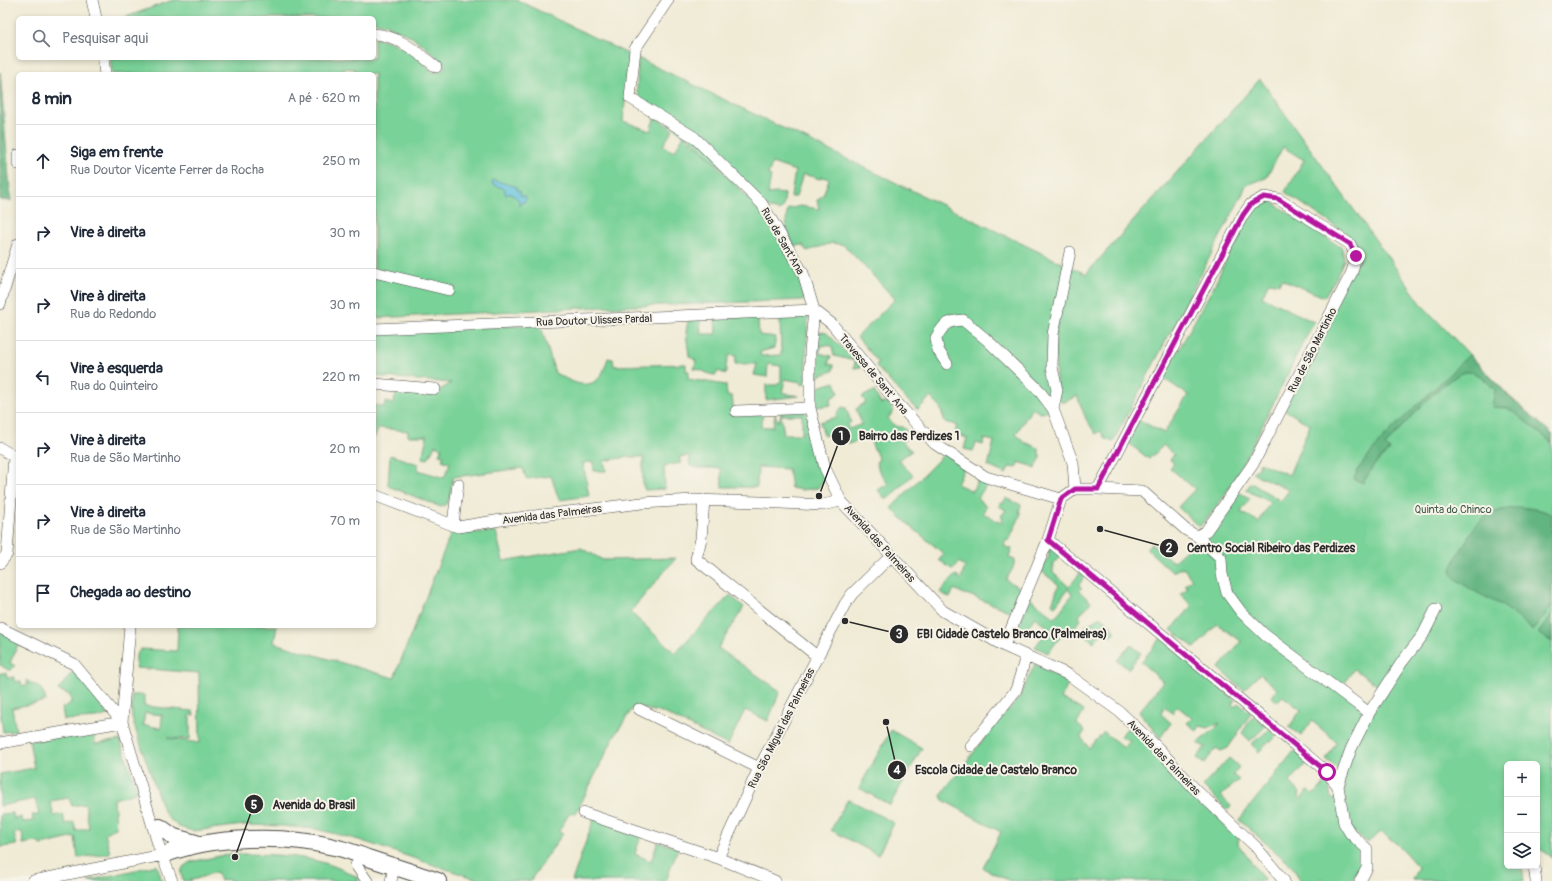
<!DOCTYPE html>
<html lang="pt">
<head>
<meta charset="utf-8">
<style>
  :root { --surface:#fff; --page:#f6f6f7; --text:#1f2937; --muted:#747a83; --line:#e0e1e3 }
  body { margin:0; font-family:Pangolin,sans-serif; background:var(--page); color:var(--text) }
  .controls { position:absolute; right:12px; bottom:12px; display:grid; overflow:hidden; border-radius:6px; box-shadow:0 2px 6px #0003 }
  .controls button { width:36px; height:36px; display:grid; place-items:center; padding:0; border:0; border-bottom:1px solid var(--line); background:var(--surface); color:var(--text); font:20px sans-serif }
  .stop { position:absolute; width:12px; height:12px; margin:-9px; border:3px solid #b5179e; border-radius:50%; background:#fff }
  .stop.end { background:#b5179e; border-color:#fff; box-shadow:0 1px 4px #0008 }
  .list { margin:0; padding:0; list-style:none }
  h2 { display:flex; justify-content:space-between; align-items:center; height:52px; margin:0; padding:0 16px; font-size:17px }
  h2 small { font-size:13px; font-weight:400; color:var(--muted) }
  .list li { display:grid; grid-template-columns:26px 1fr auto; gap:12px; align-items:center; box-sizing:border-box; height:72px; padding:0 16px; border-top:1px solid var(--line) }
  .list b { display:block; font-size:15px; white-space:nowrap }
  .list p { margin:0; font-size:13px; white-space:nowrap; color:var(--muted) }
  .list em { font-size:13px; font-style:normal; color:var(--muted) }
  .icon { flex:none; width:22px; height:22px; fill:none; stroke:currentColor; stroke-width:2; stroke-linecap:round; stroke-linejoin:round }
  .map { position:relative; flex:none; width:1552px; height:881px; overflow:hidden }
  .search { position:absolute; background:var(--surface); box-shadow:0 2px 6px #0003; left:16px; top:16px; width:360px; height:44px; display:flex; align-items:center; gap:10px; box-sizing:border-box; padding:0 14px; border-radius:6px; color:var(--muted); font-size:15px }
  .panel { position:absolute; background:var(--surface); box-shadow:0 2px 6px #0003; left:16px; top:72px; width:360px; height:556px; border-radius:6px }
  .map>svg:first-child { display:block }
  .green { fill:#79d298; stroke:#527e62; fill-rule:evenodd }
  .forest { fill:#62b480; stroke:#467056 }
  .water { fill:#60c2de; stroke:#467684 }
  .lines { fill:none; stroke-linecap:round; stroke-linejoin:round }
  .street-casing { stroke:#494844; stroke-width:12 }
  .secondary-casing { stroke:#494844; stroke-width:18 }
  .street { stroke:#fff; stroke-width:11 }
  .secondary { stroke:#fff; stroke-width:16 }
  .route { stroke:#b5179e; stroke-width:5 }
  .labels { text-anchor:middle; stroke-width:4; stroke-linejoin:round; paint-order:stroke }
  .street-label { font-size:11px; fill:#2b2b2b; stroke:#f7f3e8 }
  .park-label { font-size:11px; fill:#425d4c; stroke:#f7f3e8 }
  .leader { fill:none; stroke:#2b2b2b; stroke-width:1.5 }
  .callout-dot { fill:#2b2b2b; stroke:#f7f3e8; stroke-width:1.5 }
  .mark-label { font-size:12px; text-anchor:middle; font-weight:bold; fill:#fff }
  .callout-label { font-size:12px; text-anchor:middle; font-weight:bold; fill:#2b2b2b; stroke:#f7f3e8; stroke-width:4; stroke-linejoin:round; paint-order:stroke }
</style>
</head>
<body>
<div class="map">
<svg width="1552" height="881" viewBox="0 0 1552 881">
  <rect width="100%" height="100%" fill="#f7f3e8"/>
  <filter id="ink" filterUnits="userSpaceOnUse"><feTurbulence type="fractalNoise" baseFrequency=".025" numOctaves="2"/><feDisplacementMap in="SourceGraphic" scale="8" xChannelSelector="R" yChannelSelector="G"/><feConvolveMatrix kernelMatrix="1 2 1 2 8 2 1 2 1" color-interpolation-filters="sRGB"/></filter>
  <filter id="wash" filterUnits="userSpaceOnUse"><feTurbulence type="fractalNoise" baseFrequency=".012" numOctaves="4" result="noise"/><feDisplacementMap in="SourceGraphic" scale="16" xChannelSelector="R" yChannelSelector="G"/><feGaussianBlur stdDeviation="0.9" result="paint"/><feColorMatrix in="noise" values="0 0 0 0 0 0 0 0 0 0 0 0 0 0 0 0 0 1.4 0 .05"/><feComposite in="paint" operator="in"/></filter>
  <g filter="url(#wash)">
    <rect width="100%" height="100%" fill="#f0ebd5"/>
    <path class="green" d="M173 0H517L630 55 623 121 650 131 655 117 673 129 663 146 674 152 684 135 690 138 763 213 799 274 805 300 578 308 374 318V74H355V69L344 68 345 74H112L110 58H374V38C399 41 417 56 434 73L446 68C426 43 404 30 374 21V18H123Z
      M638 58 1064 264 1052 369 1051 411 1041 413 1032 408 1016 434 1024 442 1039 448V455L1041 457 1035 469 1032 466 1018 462 1017 468 1009 467 1006 474 988 466 994 441 984 439 983 445 976 443 973 451 964 449 967 438 955 434 957 425 945 422 940 407 930 397 919 409H917L905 398 876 366 878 362 857 337 895 299 844 245 832 243 807 251 803 245 794 246C787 232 784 225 788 209L800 206 819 209 817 200 823 195 829 179 823 177 820 179 803 174 796 197H791L795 171 772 163 768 175 771 176 768 194 776 193 785 194 783 208 779 211 769 208 640 98 637 92Z
      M1260 79 1423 306 1510 397 1552 434V857L1540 849 1537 851V764H1507V866H1522L1524 881 1412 880 1418 867 1397 844 1381 832 1367 843 1348 825 1344 793 1345 775 1326 759 1337 742 1312 721 1301 736 1289 727 1301 710 1283 696 1277 702 1272 697 1277 689 1260 674 1243 690 1219 668 1241 641 1217 624 1195 648 1171 630 1192 606 1180 594 1188 588 1185 584 1192 580 1183 567 1172 572 1146 548 1151 544 1173 562 1195 542 1210 533 1234 490 1250 498 1241 512 1259 522 1270 502 1246 490 1251 483 1281 501 1289 490 1252 473 1258 468 1260 463 1289 475 1310 425 1282 408 1356 256V244L1347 234 1285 192 1304 160 1283 147 1266 178 1246 185 1242 195 1113 442 1105 439 1101 431 1096 434 1086 419 1077 396 1062 403 1056 394 1055 338 1068 266 1086 274ZM1354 669 1384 690 1374 706 1344 683Z
      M1270 201 1342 248 1344 260 1336 278 1324 297 1281 279 1279 284 1269 282 1262 297 1314 322C1290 367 1269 414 1245 459 1232 484 1219 507 1199 527L1178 507 1195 489 1170 468 1174 463 1170 460 1174 455 1164 445 1149 459 1127 442 1139 420 1164 433 1188 395 1163 378 1215 284 1248 213 1251 204Z
      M806 314 808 318 805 384 801 385V382L785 379 782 393 799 396 766 400V385H776L781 382V366L768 364 767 377 754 375 757 364H735L736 356 729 355 726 366V374L718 371 716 375C706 375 704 369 694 369L696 361 689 356 686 332 688 320 700 319 701 334H716L715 318ZM780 317 781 355 761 356 760 352 774 348 776 337 759 335 758 319Z
      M537 325 542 330 555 373C567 379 586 392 599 378 603 374 606 364 608 358L613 359 614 366 686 364V371H689L688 379 726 385 727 396H732L734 415 763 414 761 427H773L775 414 778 422 781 415 780 412 803 410 807 415 825 478 818 488 802 490 791 488 788 469 758 467 757 487H722L721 469 720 468H699L690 466 689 456 679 457 681 463 664 466 665 489 645 490 643 485V457H627L604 461 606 471H594L593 462 583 463 589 496 559 500 551 476 526 479 523 468 454 477C449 487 454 502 441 507L388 486 390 455 418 464V470L444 478 450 463 442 460 444 455 439 454 442 448 435 445 428 459 422 458 427 436H408V431L379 428 374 438V405L384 407 385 402 393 404 398 389 435 393 451 383 374 376V351H379V331ZM802 415V434H784L781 415Z
      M822 332 827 333 861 367 854 368 855 361 834 356 832 346 822 345 819 353 831 356 828 364 834 365 833 371 816 377 819 333Z
      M835 382 839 393 830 399 831 405 817 407 815 388Z
      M874 391 881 404 887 402 894 411 888 418C892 424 894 427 902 427L911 435 902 442 912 451 898 460 913 475 886 500 878 490 888 484 879 471 876 462 879 460 870 440 865 438 849 444 845 434 841 435 838 431 824 436 820 422 836 417 837 413 842 407 846 408 851 422 847 425 849 429 862 424 856 409 866 402 862 397Z
      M945 453 964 469 957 484 972 491 979 478 989 482 977 499 986 506 983 513 1001 523 1003 517 1001 516 1006 510 999 506 1000 502 1003 503 1006 498 1021 505 1019 512 1021 513C1018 523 1012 531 1009 541L1006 540 1004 546 1012 549 1009 558 1015 560 1013 568 1006 580 1022 589 1014 613 969 595 964 594 954 589 950 598 940 592 955 575 961 579 965 567 959 562 953 570 939 560 944 554 909 525 891 508Z
      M496 532 503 561 581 548 603 560 676 558 630 612 675 653 730 595 744 607 718 648 780 691 768 721 745 710 728 745 666 714 634 706 615 735 576 813 569 814 559 831 563 833 530 881H482L359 840 316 829 283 826 244 825 193 831 179 827 168 818 163 810 134 725 132 718V695H144V706L193 711 194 715H190V739L167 738 200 743 199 673 136 668V655L141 649 177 651 178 626H277L274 643 394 678 451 533ZM145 713 162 715 161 728 143 725Z
      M1058 548 1065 554 1053 563V573L1067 585 1068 588 1081 572 1085 575 1079 585 1082 588 1079 591 1091 602 1079 616 1081 619 1071 632H1064L1048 653 1035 647 1049 628 1035 617 1023 634 1017 630 1030 598 1055 618 1072 595 1068 589 1055 606 1052 604 1059 585 1041 571 1049 556V549Z
      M1101 616 1112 628 1115 633 1112 636H1109L1107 634C1100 634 1097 637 1094 642L1080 631C1086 624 1094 622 1101 616Z
      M0 631 29 644 28 649 18 645 10 663 15 666 10 671 0 665Z
      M1161 638 1235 700 1232 704 1234 707 1238 703 1251 713 1228 748 1221 751 1216 748 1204 764 1197 758 1205 747 1197 743 1214 730 1220 723 1208 728 1200 726 1197 731 1187 723 1192 718 1177 706 1172 713 1164 706 1161 714 1171 723 1160 738 1139 712 1163 682 1141 662Z
      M1131 645 1141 653 1128 669 1117 660Z
      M1035 664 1069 683 1061 698 1084 711 1077 724 1085 731 1081 737 1089 748 1104 732 1124 748 1130 740 1120 737 1128 727 1144 741 1192 794 1239 836 1238 844 1265 881H1010L983 868 1001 832 943 800 941 796 946 788 994 726 1019 698Z
      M74 670 107 709V715L97 718 64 720 62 708 71 703 70 695 58 690Z
      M0 673H6L7 678 14 677V681L21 682 22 686 28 685 26 680C38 687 43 687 46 701L12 708 16 731 3 732 0 709Z
      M1253 716 1266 726 1250 741 1242 733Z
      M1270 729 1277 736 1271 742 1269 741 1259 752 1251 744Z
      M93 730 95 744 120 740 138 792 114 799 116 828 105 833 110 853 78 858 75 837 41 845 37 842 23 844 22 831 14 834 17 845 0 847V814L13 813 14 819 21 817 22 822 33 821 32 815H39L35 799 0 806V774L34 768 29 741ZM69 798 72 806 85 804 89 828 76 831 74 822 65 824 63 814 54 816 50 801Z
      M891 730 922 748 890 805 859 788Z
      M1294 751 1308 761 1290 782 1300 793 1299 797 1301 799 1309 790 1313 794 1316 793 1327 780 1329 785 1331 799H1337L1363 850 1364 856 1352 881H1325L1322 878 1319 881H1301L1291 865 1239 820Z
      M1229 758 1239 767 1233 775 1239 780 1221 796 1231 806 1227 810 1203 786Z
      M848 799 894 823 878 855 831 830Z
      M594 818 641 836 635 854 651 861 658 842 678 848 666 881H572Z
      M230 854C274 854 320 854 358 878L359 881H229V879L220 881 217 872C205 875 196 881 183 881L181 873 183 867 190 862Z
      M157 865 162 881H87Z"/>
    <path class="forest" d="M0 72 11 201 0 200Z
      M1469 355 1510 397 1552 434V443L1515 413 1507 408 1492 407 1495 390C1488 383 1481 374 1470 372 1449 369 1400 430 1385 446L1390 450 1374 465 1363 483 1354 479 1358 469 1384 437Z
      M1520 507C1530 509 1544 508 1552 516V606L1534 629H1531C1523 622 1515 615 1507 609 1495 600 1453 584 1451 571 1453 562 1459 553 1464 545 1480 515 1486 512 1520 507Z
      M1552 614V642L1539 634V632Z"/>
    <path class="water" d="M493 180 517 187V190L520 191V195L526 197 525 202H522L520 206 518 199 510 193 507 195 505 194V189L492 184Z"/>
  </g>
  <g filter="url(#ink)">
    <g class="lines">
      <g class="street-casing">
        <path id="street" d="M92 0 96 18
          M668 0 635 49 630 98 694 137 762 204 803 273 814 310 810 352V408L825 468 841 501 943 611 1004 646 1069 675 1120 712 1158 748 1194 788 1256 847 1284 881
          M374 34C398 35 418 53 436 67
          M103 58 105 74
          M18 155V164
          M374 272 449 290
          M0 304 18 244
          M814 310 832 324 898 404 935 444 986 477 1061 499
          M374 329 814 310
          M947 364 938 350 936 338C944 324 947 321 963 320L987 340 1038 389 1053 409 1073 463 1075 489
          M374 384 435 389
          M1053 409 1057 390 1052 367 1053 334 1070 252
          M736 411 810 408
          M0 448 18 459
          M1075 489H1098L1142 491 1186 530 1197 536 1221 558 1222 574 1227 593 1241 612 1265 635 1369 713
          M1098 489 1243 215 1251 204 1264 197 1278 199 1350 244 1356 256 1352 272 1253 464 1206 531 1197 536
          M374 495 458 527 501 520 642 503 693 500 760 502 822 505 841 501
          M704 500 701 539 696 559 818 657
          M453 524 458 484
          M1048 540 1327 772 1338 786 1344 823 1350 833 1367 849V868L1360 881
          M0 563 7 554 14 457
          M130 626 122 722 158 844 172 881
          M0 628 74 664 122 722
          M1004 646 1048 540 1061 499 1075 489
          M639 709 759 768
          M0 743 122 722
          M971 746 1016 690 1026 656
          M1338 786 1351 749 1369 713 1402 662 1423 635 1436 609
          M584 813 718 858 775 881
          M718 858 759 768 845 604 852 594 891 556
          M356 865 367 881
          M1534 866 1536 881
          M33 881 163 855
          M391 881 394 867"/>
      </g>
      <g class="secondary-casing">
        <path id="secondary" d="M160 827 174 837 196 843
          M163 855C211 836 283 834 334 847 345 849 357 854 368 858 392 866 415 873 438 881"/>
      </g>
      <use href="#street" class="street"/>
      <use href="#secondary" class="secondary"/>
    </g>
  </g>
  <g class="lines" filter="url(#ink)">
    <path class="route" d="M1327 772 1048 540 1061 499 1075 489H1098L1243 215 1251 204 1264 197 1278 199 1350 244 1356 256"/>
  </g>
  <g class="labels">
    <g class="street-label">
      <text transform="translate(783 241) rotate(60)" y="4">Rua de Sant'Ana</text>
      <text transform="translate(594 320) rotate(-2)" y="4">Rua Doutor Ulisses Pardal</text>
      <text transform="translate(1312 350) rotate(-63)" y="4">Rua de São Martinho</text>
      <text transform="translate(874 374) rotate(50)" y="4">Travessa de Sant' Ana</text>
      <text transform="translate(552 514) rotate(-7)" y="4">Avenida das Palmeiras</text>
      <text transform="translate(880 543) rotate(48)" y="4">Avenida das Palmeiras</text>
      <text transform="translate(781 728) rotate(-63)" y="4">Rua São Miguel das Palmeiras</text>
      <text transform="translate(1164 757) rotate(46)" y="4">Avenida das Palmeiras</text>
    </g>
    <g class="park-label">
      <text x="1453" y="513">Quinta do Chinco</text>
    </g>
  </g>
  <path class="leader" d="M819 496L841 436M1100 529L1169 548M845 621L899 634M886 722L897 770M235 857L254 804"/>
  <g class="callout-dot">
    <circle cx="819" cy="496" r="4"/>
    <circle cx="1100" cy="529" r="4"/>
    <circle cx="845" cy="621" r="4"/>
    <circle cx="886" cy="722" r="4"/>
    <circle cx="235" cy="857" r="4"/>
    <circle cx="841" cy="436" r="10"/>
    <circle cx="1169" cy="548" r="10"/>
    <circle cx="899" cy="634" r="10"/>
    <circle cx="897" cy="770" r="10"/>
    <circle cx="254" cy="804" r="10"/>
  </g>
  <g class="mark-label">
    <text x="841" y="440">1</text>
    <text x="1169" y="552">2</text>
    <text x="899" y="638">3</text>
    <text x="897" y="774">4</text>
    <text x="254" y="809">5</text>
  </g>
  <g class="callout-label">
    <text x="909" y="440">Bairro das Perdizes 1</text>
    <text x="1271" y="552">Centro Social Ribeiro das Perdizes</text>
    <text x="1012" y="638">EBI Cidade Castelo Branco (Palmeiras)</text>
    <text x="996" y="774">Escola Cidade de Castelo Branco</text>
    <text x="314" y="809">Avenida do Brasil</text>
  </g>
</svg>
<div class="controls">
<button>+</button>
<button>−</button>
<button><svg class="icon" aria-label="layers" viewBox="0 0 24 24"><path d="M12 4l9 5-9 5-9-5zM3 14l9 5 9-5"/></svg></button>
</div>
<div class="stop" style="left:1327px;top:772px"></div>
<div class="stop end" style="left:1356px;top:256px"></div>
<div class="search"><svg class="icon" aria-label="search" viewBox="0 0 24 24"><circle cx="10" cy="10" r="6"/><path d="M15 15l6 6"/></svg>Pesquisar aqui</div>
<section class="panel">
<h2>8 min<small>A pé · 620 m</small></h2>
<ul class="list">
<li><svg class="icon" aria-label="ahead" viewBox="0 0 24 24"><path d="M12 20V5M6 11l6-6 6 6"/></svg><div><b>Siga em frente</b><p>Rua Doutor Vicente Ferrer da Rocha</p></div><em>250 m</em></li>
<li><svg class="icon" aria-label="right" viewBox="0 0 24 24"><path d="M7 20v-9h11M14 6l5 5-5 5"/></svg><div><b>Vire à direita</b></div><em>30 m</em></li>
<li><svg class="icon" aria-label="right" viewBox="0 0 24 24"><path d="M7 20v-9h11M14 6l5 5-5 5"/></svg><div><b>Vire à direita</b><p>Rua do Redondo</p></div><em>30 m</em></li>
<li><svg class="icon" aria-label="left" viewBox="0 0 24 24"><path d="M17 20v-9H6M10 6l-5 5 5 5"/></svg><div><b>Vire à esquerda</b><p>Rua do Quinteiro</p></div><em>220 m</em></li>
<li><svg class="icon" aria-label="right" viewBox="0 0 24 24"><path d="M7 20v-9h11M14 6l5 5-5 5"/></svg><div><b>Vire à direita</b><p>Rua de São Martinho</p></div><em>20 m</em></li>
<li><svg class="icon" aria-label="right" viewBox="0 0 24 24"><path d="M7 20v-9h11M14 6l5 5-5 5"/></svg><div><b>Vire à direita</b><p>Rua de São Martinho</p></div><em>70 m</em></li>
<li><svg class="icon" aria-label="arrive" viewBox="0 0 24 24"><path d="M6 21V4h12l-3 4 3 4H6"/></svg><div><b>Chegada ao destino</b></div></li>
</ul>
</section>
</div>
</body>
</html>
